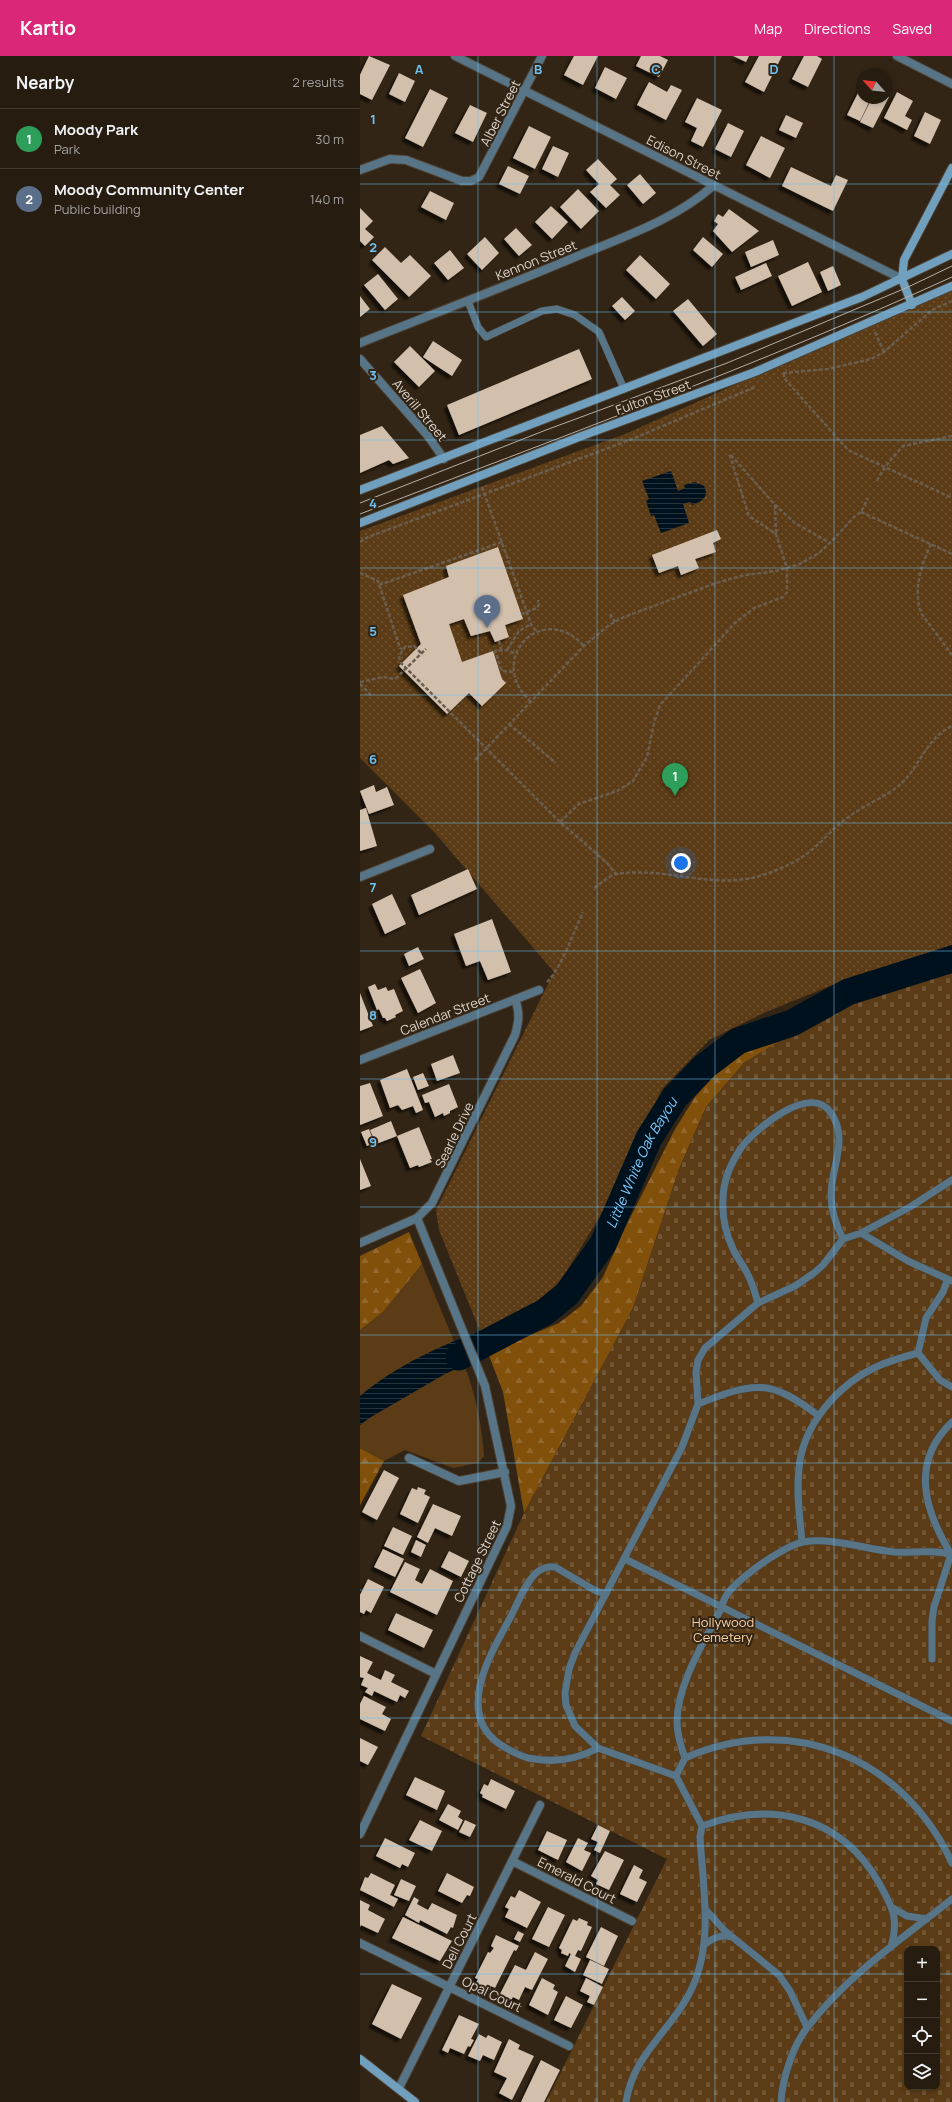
<!DOCTYPE html>
<html lang="en">
<head>
<meta charset="utf-8">
<style>
  :root { --surface:#261c10; --page:#2e2519; --text:#f1f3f6; --muted:#a4a19f; --line:#423a30; --accent:#db2777 }
  body { margin:0; font-family:Manrope,sans-serif; background:var(--page); color:var(--text) }
  .controls { position:absolute; right:12px; bottom:12px; display:grid; overflow:hidden; border-radius:8px; box-shadow:0 2px 6px #0003 }
  .controls button { width:36px; height:36px; display:grid; place-items:center; padding:0; border:0; border-bottom:1px solid var(--line); background:var(--surface); color:var(--text); font:20px sans-serif }
  .compass { position:absolute; left:496px; top:12px; width:36px; height:36px; border-radius:50%; background:var(--surface); box-shadow:0 2px 6px #0003; rotate:297deg }
  .you { position:absolute; left:321px; top:807px; width:14px; height:14px; margin:-10px; border:3px solid #fff; border-radius:50%; background:#1a73e8; box-shadow:0 0 0 6px #1a73e833 }
  .badge { display:grid; place-items:center; width:26px; height:26px; border-radius:50%; background:var(--accent); color:#fff; font-size:13px; font-weight:700 }
  .pin { position:absolute; translate:-50% -33px; filter:drop-shadow(0 1px 2px #0008) }
  .pin::after { content:''; position:absolute; top:21px; width:14px; height:12px; background:inherit; clip-path:polygon(0 0,100% 0,50% 100%) }
  .list { margin:0; padding:0; list-style:none }
  h2 { display:flex; justify-content:space-between; align-items:center; height:52px; margin:0; padding:0 16px; font-size:17px }
  h2 small { font-size:13px; font-weight:400; color:var(--muted) }
  .list li { display:grid; grid-template-columns:26px 1fr auto; gap:12px; align-items:center; box-sizing:border-box; height:60px; padding:0 16px; border-top:1px solid var(--line) }
  .list b { display:block; font-size:15px; white-space:nowrap }
  .list p { margin:0; font-size:13px; white-space:nowrap; color:var(--muted) }
  .list em { font-size:13px; font-style:normal; color:var(--muted) }
  .icon { flex:none; width:22px; height:22px; fill:none; stroke:currentColor; stroke-width:2; stroke-linecap:round; stroke-linejoin:round }
  .map { position:relative; flex:none; width:592px; height:2046px; overflow:hidden }
  header { display:flex; align-items:center; gap:24px; box-sizing:border-box; height:56px; padding:0 20px; background:var(--accent); color:#fff }
  header strong { font-size:19px }
  nav { display:flex; gap:22px; margin-inline-start:auto; font-size:14px }
  main { display:flex }
  aside { flex:1; background:var(--surface) }
  .map>svg:first-child { display:block }
  .green { fill:#5b3c16 }
  .forest { fill:url(#forest-firs) }
  .cemetery { fill:url(#cemetery-stones); fill-rule:evenodd }
  .park { fill:url(#park-dots) }
  .water { fill:url(#water-rules) }
  .lines { fill:none; stroke-linecap:round; stroke-linejoin:round }
  .river { stroke:#00111e; stroke-width:27 }
  .building { fill:#d2c0ad; filter:url(#shadow) }
  .service-casing { stroke:#4d4132; stroke-width:8 }
  .minor-casing { stroke:#4d4132; stroke-width:10 }
  .tertiary-casing { stroke:#4d4132; stroke-width:10 }
  .secondary-casing { stroke:#4d4132; stroke-width:10 }
  .path { stroke:#6a5e50; stroke-width:2.5; stroke-dasharray:4 2; stroke-linecap:butt }
  .service { stroke:#587588; stroke-width:7 }
  .minor { stroke:#587588; stroke-width:8 }
  .tertiary { stroke:#587588; stroke-width:8 }
  .secondary { stroke:#71a0bf; stroke-width:8 }
  .tram { stroke:#b8aea4; stroke-width:1 }
  .grid { fill:none; stroke:#6fc2f4; stroke-width:1; stroke-opacity:0.55 }
  .labels { text-anchor:middle; stroke-width:4; stroke-linejoin:round; paint-order:stroke }
  .street-label { font-size:13px; fill:#ddd4cb; stroke:#322515 }
  .park-label { font-size:13px; fill:#fed2a4; stroke:#322515 }
  .water-label { font-size:14px; font-style:italic; fill:#7bcafb; stroke:#322515 }
  .grid-label { font-size:13px; text-anchor:middle; font-weight:bold; fill:#6fc2f4; stroke:#322515; stroke-width:4; stroke-linejoin:round; paint-order:stroke }
</style>
</head>
<body>
<header>
<strong>Kartio</strong>
<nav><a>Map</a><a>Directions</a><a>Saved</a></nav>
</header>
<main>
<aside>
<h2>Nearby<small>2 results</small></h2>
<ul class="list">
<li><span class="badge" style="background:#2e9e5b">1</span><div><b>Moody Park</b><p>Park</p></div><em>30 m</em></li>
<li><span class="badge" style="background:#5c6f8a">2</span><div><b>Moody Community Center</b><p>Public building</p></div><em>140 m</em></li>
</ul>
</aside>
<div class="map">
<svg width="592" height="2046" viewBox="0 0 592 2046">
  <defs>
    <pattern id="forest-firs" width="22" height="20" patternUnits="userSpaceOnUse"><rect width="22" height="20" fill="#81500b"/><path d="M5 1l3.5 6h-7zM16 11l3.5 6h-7z" fill="#92682d"/></pattern>
    <pattern id="cemetery-stones" width="16" height="16" patternUnits="userSpaceOnUse"><rect width="16" height="16" fill="#5b3c16"/><path d="M2 7V4a2 2 0 0 1 4 0v3zM10 15v-3a2 2 0 0 1 4 0v3z" fill="#725737"/></pattern>
    <pattern id="park-dots" width="8" height="8" patternUnits="userSpaceOnUse"><rect width="8" height="8" fill="#5b3c16"/><path d="M2 2h.1M6 6h.1" fill="none" stroke="#725737" stroke-width="1.8" stroke-linecap="round"/></pattern>
    <pattern id="water-rules" width="6" height="5" patternUnits="userSpaceOnUse"><rect width="6" height="5" fill="#00111e"/><path d="M0 2.5h6" fill="none" stroke="#25333d"/></pattern>
    <filter id="shadow"><feDropShadow dx="-3.5" dy="3.5" stdDeviation="1" flood-color="#0009"/></filter>
  </defs>
  <rect width="100%" height="100%" fill="#322515"/>
  <path class="green" d="M62 1208 108 1319C117 1346 122 1372 124 1400L118 1407 93 1412 45 1394 24 1405 0 1392V1274L23 1256Z"/>
  <path class="forest" d="M490 947 436 975 384 1007 346 1051 319 1113 273 1252 164 1457 143 1336 128 1297 199 1267 221 1250 243 1221 265 1172 314 1075 335 1041 362 1010 384 993Z
    M49 1176 62 1208 23 1256 0 1274V1200Z
    M0 1392 24 1405 0 1449Z"/>
  <path class="cemetery" d="M592 915V2046H186L307 1803 61 1680 164 1457 273 1252 319 1113 346 1051 384 1007 436 975 490 947ZM547 1893H577V2031H547Z"/>
  <path class="park" d="M592 232V889L470 930 406 956 349 984 302 1033 243 1155 192 1239 120 1275 79 1174 76 1154 194 916 75 777 0 702V475L265 378Z"/>
  <path class="water" d="M311 415 318 435 325 432 324 429 335 426 344 430C350 441 341 446 332 449L330 446 323 448 329 467 301 477 294 459 291 460 286 445 289 443 282 425Z
    M126 1273 135 1294 85 1318 11 1361 0 1369V1340C37 1309 81 1289 126 1273Z"/>
  <g class="lines">
    <path class="river" id="s1" d="M99 1301 185 1256 207 1238 243 1188 289 1082 315 1041 345 1010 378 985 432 967 488 936 592 903"/>
  </g>
  <path class="building" d="M9 0 30 9 12 44 0 38V19Z
    M214 0H238L223 29 204 19Z
    M281 0H300L308 4 299 21 276 10Z
    M373 0H389L386 6Z
    M399 0H422L404 36 385 26Z
    M444 0H457L462 3 448 31 432 23Z
    M245 11 267 22 256 43 235 32Z
    M39 17 55 25 45 46 29 38Z
    M289 26 307 36 311 29 322 34 306 64 277 49Z
    M502 29V42H511L500 65 487 59Z
    M70 33 88 42 63 91 45 82Z
    M537 36 553 45 545 60 552 64 547 74 524 62Z
    M526 39 529 41 513 72 500 66 512 42H526Z
    M337 42 362 54 343 91 331 85 337 72 325 66Z
    M110 49 127 57 113 86 95 77Z
    M565 56 581 64 570 88 554 80Z
    M426 59 443 67 436 82 419 74Z
    M368 67 384 75 371 101 355 93Z
    M169 70 191 81 175 113 153 102Z
    M401 80 425 92 410 122 386 109Z
    M193 90 209 97 198 121 182 113Z
    M238 103 257 123 250 129 260 139 246 152 230 136 239 128 226 114Z
    M148 110 169 120 160 138 139 128Z
    M431 111 471 130 476 119 488 124 473 155 422 130Z
    M280 118 296 137 283 148 267 129Z
    M218 133 239 155 221 173 200 151Z
    M70 135 94 147 86 164 61 151Z
    M191 150 208 166 192 183 175 166Z
    M0 152 13 165 5 173 14 181 5 190 0 185Z
    M369 153 399 175 372 196 353 175 358 168 354 165 358 158 363 161Z
    M156 172 172 189 159 200 144 183Z
    M125 181 139 197 122 214 107 198Z
    M343 181 363 198 352 211 333 194Z
    M413 184 419 199 391 211 385 196Z
    M25 191 41 207 50 199 71 220 49 241 12 204Z
    M90 194 104 212 88 224 74 207Z
    M280 199 310 228 296 243 266 214Z
    M448 206 462 236 432 250 418 220Z
    M406 207 412 220 381 234 375 221Z
    M473 210 481 229 468 235 460 216Z
    M18 218 38 243 25 254 4 229Z
    M0 240 10 253 0 261Z
    M262 241 275 255 265 264 252 250Z
    M328 243 357 278 343 290 313 255Z
    M73 285 102 304 92 320 63 301Z
    M50 290 75 315 59 331 34 306Z
    M219 293 232 323 99 379 87 349Z
    M22 370 49 402 33 408 29 404 0 417V379Z
    M357 474 361 483 353 487 356 496 335 503 339 512 321 519 318 510 299 517 292 499Z
    M138 491 163 563 145 569 149 581 135 586 130 575 111 580 104 563 89 568 102 606 133 595 142 623 146 627 122 650 109 637 87 658 39 610 61 588 43 539 89 521 86 510Z
    M14 729 16 736 27 731 34 749 9 758 0 735Z
    M6 752 17 790 0 795V754Z
    M108 813 117 833 59 859 51 839Z
    M32 838 46 868 25 878 12 848Z
    M132 863 151 916 128 924 120 905 106 910 94 878Z
    M58 891 64 903 49 910 44 898Z
    M60 913 76 947 58 957 41 922Z
    M15 928 18 934 26 931 28 935 34 933 43 955 35 959 36 961 27 965 25 962H23L19 953 17 954 8 931Z
    M0 937 13 970 0 975Z
    M93 999 100 1017 77 1025 71 1008Z
    M47 1013 63 1054 56 1057 53 1050 42 1054 38 1049 30 1052 20 1024Z
    M63 1017 69 1030 58 1034 53 1021Z
    M10 1027 23 1060 0 1069V1030Z
    M89 1028 98 1051 90 1055V1057L84 1060 83 1057 75 1061 69 1046 65 1047 62 1039Z
    M31 1065 37 1080 16 1088 10 1074Z
    M59 1071 72 1103H70L72 1106 59 1111 58 1109 50 1112 37 1080Z
    M9 1073 14 1087 7 1090 1 1076Z
    M0 1103 11 1130 0 1134Z
    M24 1414 39 1422 17 1464 2 1456Z
    M58 1431 66 1434 64 1438 70 1441 58 1467 40 1458 52 1432 57 1434Z
    M73 1448 101 1460 92 1480 75 1472 68 1487 57 1481Z
    M33 1471 52 1480 43 1499 24 1490Z
    M56 1484 66 1489 61 1501 51 1496Z
    M23 1493 44 1503 35 1521 14 1511Z
    M89 1495 109 1505 101 1521 81 1511Z
    M45 1506 60 1513 55 1524 62 1528 70 1513 93 1525 77 1559 30 1536Z
    M8 1523 24 1531 11 1557 6 1554 4 1558 0 1556V1539Z
    M36 1557 73 1574 64 1592 28 1574Z
    M0 1600 13 1606 7 1617 21 1624 25 1614 35 1619 31 1626 49 1635 45 1642 40 1639 37 1646 14 1635 12 1640 5 1636 8 1632 1 1629 4 1622 0 1621Z
    M4 1640 26 1651 22 1658 31 1663 25 1675 0 1663V1648Z
    M0 1682 18 1691 8 1709 0 1705Z
    M55 1721 85 1735 77 1754 46 1739Z
    M131 1723 155 1735 146 1753 122 1741 123 1739 120 1737 124 1728 128 1730Z
    M88 1748 101 1755 98 1761 103 1764 98 1774 79 1764Z
    M60 1764 82 1775 72 1795 49 1784Z
    M105 1764 116 1769 110 1781 99 1776Z
    M238 1769 250 1775 240 1797 234 1794 238 1786 231 1783Z
    M187 1775 207 1784 198 1804 178 1794Z
    M25 1782 55 1797 48 1811 42 1808 40 1812 16 1800Z
    M218 1782 228 1787 224 1794 231 1797 222 1815 206 1806Z
    M245 1795 264 1804 249 1834 236 1828 238 1824 231 1820Z
    M274 1809 283 1814 279 1822 287 1826 277 1846 260 1838Z
    M11 1817 35 1829 30 1839 38 1843 34 1851 0 1834 5 1821 8 1822Z
    M87 1817 114 1831 110 1840 107 1839 102 1847 78 1835Z
    M41 1823 56 1830 49 1845 34 1839Z
    M159 1834 181 1846 167 1872 145 1861 149 1853 145 1851 151 1840 155 1842Z
    M54 1841 59 1844 57 1848 68 1854 72 1847 97 1859 93 1872 91 1871 87 1878 60 1864 59 1867 45 1859Z
    M0 1844 10 1849 8 1854 25 1863 18 1877 1 1869 0 1871Z
    M188 1851 205 1859 189 1891 172 1883Z
    M43 1861 92 1885 80 1905 32 1882Z
    M219 1862 228 1866 227 1869 232 1871 221 1895 218 1894 215 1900 221 1903 215 1916 205 1910 211 1898 209 1897 208 1900 201 1897 202 1894 199 1892 213 1863 217 1865Z
    M241 1871 258 1880 244 1910 226 1901Z
    M158 1875 164 1878 160 1886 154 1883Z
    M136 1879 159 1890 156 1895 154 1894 135 1932 131 1930 130 1934 116 1927 118 1923 115 1922 128 1896 130 1897 134 1892 131 1890Z
    M175 1896 188 1903 172 1934 165 1931 159 1944 153 1941 151 1944 140 1938 155 1909 166 1914Z
    M230 1904 249 1913 242 1928 223 1919Z
    M182 1922 195 1929 193 1933 198 1936 188 1959 169 1949Z
    M226 1922 243 1931 234 1949 227 1946 230 1940 220 1935Z
    M32 1928 62 1942 41 1983 12 1968Z
    M206 1940 223 1949 211 1972 194 1964Z
    M99 1959 119 1968 111 1983 114 1984 110 1991 108 1990 104 1998 90 1992 88 1997 82 1994Z
    M119 1978 126 1982 128 1979 142 1986 134 2004 123 1999 120 2005 108 2000Z
    M149 1983 160 1989 158 1993 174 2000 152 2044 139 2037 147 2022 134 2016Z
    M181 2004 200 2014 184 2046H161Z"/>
  <g class="lines">
    <g class="service-casing">
      <path id="service" d="M108 245 118 271 126 281 182 255 197 253 215 259 239 276 264 333
        M501 1177 548 1205 592 1225
        M398 1247C395 1238 393 1228 388 1219 384 1210 377 1202 373 1193 366 1178 362 1159 363 1143 363 1125 371 1107 381 1092 395 1073 451 1026 471 1057 489 1082 471 1112 471 1139 471 1155 476 1169 483 1183
        M558 1297 566 1262 583 1236 587 1225
        M338 1348C394 1326 409 1322 459 1360
        M442 1486C440 1462 436 1437 439 1413 442 1370 477 1330 514 1312 528 1305 543 1301 558 1297L580 1324 592 1331
        M265 1503 592 1665
        M572 1603V1565L574 1551 591 1498C564 1454 550 1406 592 1366
        M238 1692C216 1704 192 1707 168 1702 158 1699 149 1694 141 1689 95 1659 129 1600 149 1564 157 1549 164 1529 176 1517 182 1512 188 1510 195 1511L236 1535 246 1538
        M325 1702C321 1691 317 1678 317 1666 317 1628 345 1584 362 1551 364 1537 377 1527 388 1518 400 1508 428 1489 443 1486 473 1481 504 1493 534 1496 553 1497 574 1493 592 1499
        M316 1720 325 1702C432 1655 544 1702 592 1807
        M342 1770C412 1744 481 1760 519 1827 533 1852 539 1862 531 1891
        M533 1852 547 1860 567 1863
        M345 1853 365 1875 419 1919 430 1935 447 1971
        M344 1889C352 1882 361 1878 372 1881
        M266 2046C273 2000 307 1978 328 1940 355 1891 343 1834 340 1781L342 1770 316 1720 238 1692 215 1670 206 1649 205 1637 209 1613 215 1597 322 1391 338 1348 336 1316 338 1304 345 1292 398 1247 435 1230 454 1217 463 1209 483 1183 501 1177 550 1151 592 1124
        M421 2046C422 2024 433 1989 447 1972 486 1920 542 1883 592 1843"/>
    </g>
    <g class="minor-casing">
      <path id="minor" d="M95 0 542 223
        M537 0 592 28
        M0 114 30 103 46 104 102 125H111L119 121 182 0
        M0 287C73 258 147 230 220 199 266 180 316 163 354 129
        M0 303 68 380 84 403
        M0 821 70 793
        M0 1004 179 934
        M0 1187 57 1162 72 1147 155 979C159 965 160 957 155 943
        M49 1402 99 1425 145 1416
        M0 1580 76 1618
        M152 1805 272 1865
        M0 1887 209 1990
        M39 2032 180 1749"/>
    </g>
    <g class="tertiary-casing">
      <path id="tertiary" d="M0 1778 147 1470 151 1450 125 1330 57 1162"/>
    </g>
    <g class="secondary-casing">
      <path id="secondary" d="M552 249 542 223 544 204 592 112
        M0 434 502 241 592 198
        M0 467 219 381 395 316 592 230
        M0 2003 55 2046"/>
    </g>
    <path class="path" d="M515 276 524 296
      M423 317 468 313 511 303 524 296 572 254 592 245
      M424 317V322L488 394 592 442
      M371 399 415 449 435 467 470 487
      M517 425C523 411 533 402 543 390L592 380
      M122 431 171 568 177 576
      M415 449 416 477
      M501 456 592 498
      M0 486 8 481 270 384 395 331
      M571 488C561 510 553 533 561 557L592 599
      M0 517 18 525 40 592 42 593
      M19 529 142 486
      M161 558 177 552 179 548 178 544
      M250 558 255 566
      M139 585 141 593
      M147 594 159 575 171 568
      M61 597 54 590 45 591 39 600 40 606 200 766 247 807 256 818
      M153 616 142 615 135 595 147 594 156 598
      M0 626 23 621 35 623 66 593
      M0 628 11 639
      M171 646C124 603 183 544 224 590
      M149 668 196 707
      M115 704 224 590 249 569 264 561 356 527 385 519 416 515 440 508 459 497 472 485 495 460 501 456 508 442
      M200 766 219 748 257 735 273 725 287 701 294 667 300 649 375 567 394 552 423 541 427 536V512L416 478 389 460 369 397
      M234 832C240 828 249 820 257 818 307 810 353 835 403 819 421 813 439 805 454 792 466 782 476 769 490 760 506 748 528 740 543 726 561 707 567 682 592 670
      M187 926C201 913 214 875 223 856"/>
    <use href="#service" class="service"/>
    <use href="#minor" class="minor"/>
    <use href="#tertiary" class="tertiary"/>
    <use href="#secondary" class="secondary"/>
    <path class="tram" d="M0 447 186 374 367 307 546 232 592 210
      M0 458C198 382 399 309 592 221"/>
  </g>
  <path class="grid" d="M118 0V2046M237 0V2046M355 0V2046M474 0V2046M0 128H592M0 256H592M0 384H592M0 512H592M0 639H592M0 767H592M0 895H592M0 1023H592M0 1151H592M0 1279H592M0 1407H592M0 1534H592M0 1662H592M0 1790H592M0 1918H547M577 1918H592"/>
  <g class="labels">
    <g class="street-label">
      <text transform="translate(140 57) rotate(-63)" y="5">Alber Street</text>
      <text transform="translate(324 101) rotate(27)" y="5">Edison Street</text>
      <text transform="translate(176 204) rotate(-22)" y="5">Kennon Street</text>
      <text transform="translate(293 341) rotate(-20)" y="5">Fulton Street</text>
      <text transform="translate(60 354) rotate(50)" y="5">Averill Street</text>
      <text transform="translate(85 958) rotate(-21)" y="5">Calendar Street</text>
      <text transform="translate(94 1079) rotate(-64)" y="5">Searle Drive</text>
      <text transform="translate(117 1505) rotate(-64)" y="5">Cottage Street</text>
      <text transform="translate(217 1824) rotate(27)" y="5">Emerald Court</text>
      <text transform="translate(99 1885) rotate(-63)" y="5">Dell Court</text>
      <text transform="translate(132 1938) rotate(26)" y="5">Opal Court</text>
    </g>
    <g class="park-label">
      <text x="363" y="1571">Hollywood<tspan x="363" dy="15">Cemetery</tspan></text>
    </g>
    <g class="water-label">
      <text dy="5" stroke="none"><textPath href="#s1" startOffset="277">Little White Oak Bayou</textPath></text>
    </g>
  </g>
  <g class="grid-label">
    <text x="59" y="18">A</text>
    <text x="178" y="18">B</text>
    <text x="296" y="18">C</text>
    <text x="414" y="18">D</text>
    <text x="13" y="68">1</text>
    <text x="13" y="196">2</text>
    <text x="13" y="324">3</text>
    <text x="13" y="452">4</text>
    <text x="13" y="580">5</text>
    <text x="13" y="708">6</text>
    <text x="13" y="836">7</text>
    <text x="13" y="964">8</text>
    <text x="13" y="1091">9</text>
  </g>
</svg>
<div class="controls">
<button>+</button>
<button>−</button>
<button><svg class="icon" aria-label="locate" viewBox="0 0 24 24"><circle cx="12" cy="12" r="6"/><path d="M12 2v4M12 18v4M2 12h4M18 12h4"/></svg></button>
<button><svg class="icon" aria-label="layers" viewBox="0 0 24 24"><path d="M12 4l9 5-9 5-9-5zM3 14l9 5 9-5"/></svg></button>
</div>
<svg class="compass" viewBox="-18 -18 36 36"><path d="M0-13l5 13h-10z" fill="#e53935"/><path d="M0 13l5-13h-10z" fill="#a4a19f"/></svg>
<div class="you"></div>
<div class="pin badge" style="left:315px;top:740px;background:#2e9e5b">1</div>
<div class="pin badge" style="left:127px;top:572px;background:#5c6f8a">2</div>
</div>
</main>
</body>
</html>
